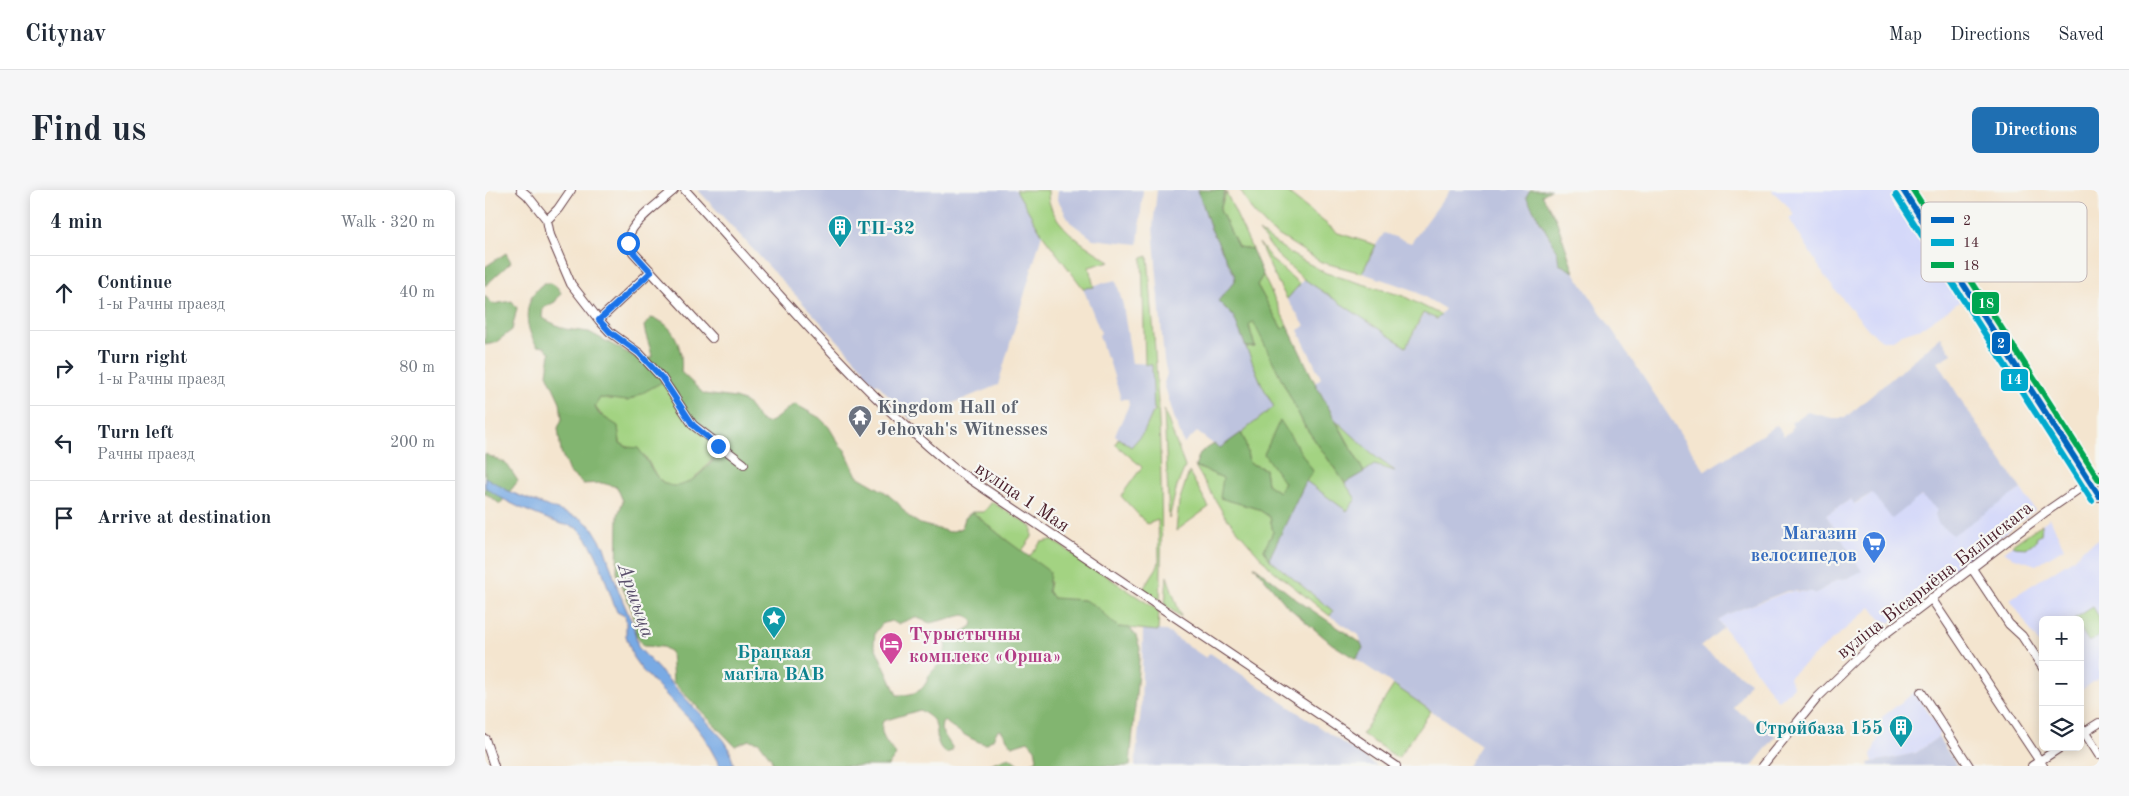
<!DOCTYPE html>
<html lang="en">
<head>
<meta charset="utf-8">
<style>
  :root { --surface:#fff; --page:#f6f6f7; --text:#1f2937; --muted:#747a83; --line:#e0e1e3; --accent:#1f6fb2 }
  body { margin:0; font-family:"Old Standard TT",serif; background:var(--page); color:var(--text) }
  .controls { position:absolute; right:15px; bottom:15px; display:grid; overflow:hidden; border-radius:8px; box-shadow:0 2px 12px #0003 }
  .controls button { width:45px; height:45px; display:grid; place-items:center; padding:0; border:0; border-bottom:1px solid var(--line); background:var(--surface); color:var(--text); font:25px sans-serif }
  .stop { position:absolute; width:15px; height:15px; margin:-11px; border:4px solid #1a73e8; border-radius:50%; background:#fff }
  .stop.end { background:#1a73e8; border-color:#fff; box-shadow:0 1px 5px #0008 }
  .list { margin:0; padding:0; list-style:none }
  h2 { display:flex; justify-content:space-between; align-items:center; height:65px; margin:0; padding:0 20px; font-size:21px }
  h2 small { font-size:16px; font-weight:400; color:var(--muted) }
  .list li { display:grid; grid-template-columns:32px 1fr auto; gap:15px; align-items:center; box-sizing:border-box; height:75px; padding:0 20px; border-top:1px solid var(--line) }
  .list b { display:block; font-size:19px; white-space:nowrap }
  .list p { margin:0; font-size:16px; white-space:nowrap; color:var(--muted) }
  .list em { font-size:16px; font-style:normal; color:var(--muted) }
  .icon { flex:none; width:28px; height:28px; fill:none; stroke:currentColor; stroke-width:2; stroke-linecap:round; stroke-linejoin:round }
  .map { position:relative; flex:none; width:1614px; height:576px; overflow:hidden; border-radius:8px }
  header { display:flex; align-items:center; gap:30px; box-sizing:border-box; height:70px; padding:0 25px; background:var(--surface); border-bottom:1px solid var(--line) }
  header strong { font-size:24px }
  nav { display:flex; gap:28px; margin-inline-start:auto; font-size:18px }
  .intro { display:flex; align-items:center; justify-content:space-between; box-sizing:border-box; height:120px; padding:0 30px }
  h1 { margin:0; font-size:35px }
  .button { padding:12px 22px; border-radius:8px; background:var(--accent); color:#fff; font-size:18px; font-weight:700 }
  main { display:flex; gap:30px; padding:0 30px }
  aside { flex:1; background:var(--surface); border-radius:8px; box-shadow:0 2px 12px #0003 }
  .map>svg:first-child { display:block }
  .built { fill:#d4d8f9 }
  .industrial { fill:#bdc3de }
  .green { fill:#a3d382; stroke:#767956 }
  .forest { fill:#82b570; stroke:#666a4e; fill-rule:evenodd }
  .water { fill:#79aae4; stroke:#626488 }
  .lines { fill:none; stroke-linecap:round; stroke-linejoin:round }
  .minor-casing { stroke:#643d44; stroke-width:10 }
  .major-casing { stroke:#643d44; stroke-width:12 }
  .minor { stroke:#fff; stroke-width:8 }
  .major { stroke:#fabb8c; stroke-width:10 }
  .bus-1-casing { stroke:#f6f6f2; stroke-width:10 }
  .bus-2-casing { stroke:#f6f6f2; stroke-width:10 }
  .bus-3-casing { stroke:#f6f6f2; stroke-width:10 }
  .bus-1 { stroke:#0065bd; stroke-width:6 }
  .bus-2 { stroke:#00a9ce; stroke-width:6 }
  .bus-3 { stroke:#00a651; stroke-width:6 }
  .route { stroke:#1a73e8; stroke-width:6 }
  .labels { text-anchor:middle; stroke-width:4.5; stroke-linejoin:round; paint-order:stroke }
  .culture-label { font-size:19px; font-weight:bold; fill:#0d838f; stroke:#f6f6f2; text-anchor:start }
  .worship-label { font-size:19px; font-weight:bold; fill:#5b616d; stroke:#f6f6f2; text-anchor:start }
  .street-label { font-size:19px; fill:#4a1f2b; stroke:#f6f6f2 }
  .shop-label { font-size:19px; font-weight:bold; fill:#366cbe; stroke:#f6f6f2; text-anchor:end }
  .hotel-label { font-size:19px; font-weight:bold; fill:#b23c85; stroke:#f6f6f2; text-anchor:start }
  .water-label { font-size:20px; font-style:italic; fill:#5a506c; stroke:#f6f6f2 }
  .key { fill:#f6f6f2; stroke:#c2b6b6; stroke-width:1 }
  .key-label { font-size:14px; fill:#4a1f2b }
  .line-badge { stroke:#f6f6f2; stroke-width:2 }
  .badge-label { font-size:14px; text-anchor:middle; font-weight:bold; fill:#fff }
</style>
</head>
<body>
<header>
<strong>Citynav</strong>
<nav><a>Map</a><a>Directions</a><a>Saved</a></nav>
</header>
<div class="intro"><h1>Find us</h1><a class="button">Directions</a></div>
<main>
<aside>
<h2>4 min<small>Walk · 320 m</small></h2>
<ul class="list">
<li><svg class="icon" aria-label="ahead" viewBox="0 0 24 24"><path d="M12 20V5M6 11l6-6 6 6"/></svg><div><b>Continue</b><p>1-ы Рачны праезд</p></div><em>40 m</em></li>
<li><svg class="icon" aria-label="right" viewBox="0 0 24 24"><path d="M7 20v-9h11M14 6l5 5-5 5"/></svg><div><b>Turn right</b><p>1-ы Рачны праезд</p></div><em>80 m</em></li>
<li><svg class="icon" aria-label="left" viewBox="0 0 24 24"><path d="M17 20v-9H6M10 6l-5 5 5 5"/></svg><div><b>Turn left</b><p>Рачны праезд</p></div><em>200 m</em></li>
<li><svg class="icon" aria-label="arrive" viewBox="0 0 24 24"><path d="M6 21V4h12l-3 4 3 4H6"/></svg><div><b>Arrive at destination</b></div></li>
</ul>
</aside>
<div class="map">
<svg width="1614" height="576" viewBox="0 0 1614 576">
  <rect width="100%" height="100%" fill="#f6f6f2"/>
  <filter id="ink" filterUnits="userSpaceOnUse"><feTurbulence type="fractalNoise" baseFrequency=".02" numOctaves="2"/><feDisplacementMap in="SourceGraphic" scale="10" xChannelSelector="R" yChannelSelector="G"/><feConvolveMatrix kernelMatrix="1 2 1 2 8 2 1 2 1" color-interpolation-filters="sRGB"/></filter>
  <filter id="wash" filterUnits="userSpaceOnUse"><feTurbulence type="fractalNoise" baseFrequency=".0096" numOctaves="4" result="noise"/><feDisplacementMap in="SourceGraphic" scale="20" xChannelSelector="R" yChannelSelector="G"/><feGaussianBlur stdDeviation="1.12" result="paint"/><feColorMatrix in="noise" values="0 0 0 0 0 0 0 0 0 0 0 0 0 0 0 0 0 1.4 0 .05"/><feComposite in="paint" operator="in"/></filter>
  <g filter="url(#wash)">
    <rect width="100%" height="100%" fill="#f4e5cf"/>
    <path class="built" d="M1288 0H1408L1476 111 1436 138 1417 144 1408 150H1397L1384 140 1342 90 1304 28 1309 25 1303 16 1287 1Z
      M1536 299 1550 320 1405 433 1395 429 1386 417 1304 487 1309 497 1293 511 1233 430 1243 424 1302 402H1328L1330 404 1352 390 1363 388 1376 380 1341 325 1366 309 1370 314 1387 303 1434 308 1436 306 1454 320 1529 304Z
      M1565 328 1579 358 1551 375 1527 367 1519 362 1527 355 1529 357 1552 350 1550 348 1557 340V334Z
      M1614 349V488L1595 501V430H1558V460L1525 409 1588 369 1599 358Z
      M1430 502 1455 540 1453 547 1431 563 1388 572 1386 565 1394 546 1397 527Z"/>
    <path class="industrial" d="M213 0H531L557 44 513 195 426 230 392 193 390 195 377 181 379 179Z
      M573 0H658L653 54 608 49 585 32 572 8Z
      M672 0H713L726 39 749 84 750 92 733 111 749 127 777 195 789 217 735 259 712 242 699 254 689 227 679 193 682 184 679 170 668 37Z
      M965 0H1045L1041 7 1072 61 1074 74 1089 82 1220 281 1292 235 1299 246 1307 240 1306 238 1308 236 1306 233 1322 222 1347 228H1360L1456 147 1467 164 1453 172 1479 215 1536 299 1468 345 1453 333 1450 324 1453 320 1436 306 1407 329 1387 303 1369 314 1366 309 1341 325 1377 381 1363 388 1352 390 1330 404 1328 402 1302 401 1243 424 1233 430 1238 438 1215 457 1265 492 1248 518 1291 546 1267 576H983L996 555 871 469 878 458 874 445 845 426 848 421 784 369 821 291 862 321 871 309 860 293 889 275 909 280 892 268 851 230 830 193 836 188 813 140 820 136 802 109 819 89 921 157 939 123 952 129 960 119 926 99 877 83 891 55 899 43 926 53Z
      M631 90 638 115 647 173 667 174 669 219 659 242 646 258 630 245 644 215 643 209H636L623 167H621L614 145 616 143 598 98Z
      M658 440 681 441 721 468 725 463 892 576H650L656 520Z
      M1453 547 1472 576H1384L1383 573 1431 563Z"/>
    <path class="green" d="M531 0H563C561 32 601 57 625 71L604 77 609 97 598 98 557 44Z
      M755 0H799L853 43 891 55 877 83 836 72 785 40 768 22Z
      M741 2 767 59 753 57 735 20Z
      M774 41 806 64 841 83 918 106 956 125 952 129 938 123 921 157 819 89 792 65Z
      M774 53 788 71 815 94 802 109 788 83Z
      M663 66C672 181 680 296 675 411L658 399 673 376 674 370 673 330 662 334 636 306 657 277 630 254 634 248 646 257 659 242 668 222 671 220 669 219 667 175 660 174 657 68Z
      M778 85 802 135 797 139 772 95Z
      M768 131 775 142 819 235 871 309 862 321 821 291 827 281 799 293 794 302 782 294 780 279 764 273 760 251 756 243 789 217 777 195 761 157H770L764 135Z
      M179 191C191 197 191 206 198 216 210 231 227 241 238 257L218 280 206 291 194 298 183 296 172 287 160 266 135 253C135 234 117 230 110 216L115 208H126Z
      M679 219 700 277 692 296 684 329Z
      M851 230 892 268 910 281 889 275 879 282Z
      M710 276 739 288 736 308 773 319 785 327 788 342 779 360 784 369 848 421 845 426 785 378 740 326Z
      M704 282 724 317 691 341 694 312Z
      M507 312 547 337V347L536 362 487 322H499Z
      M1557 334 1556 345 1551 348 1552 350 1541 358 1529 357 1527 355Z
      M567 350 674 421 673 441 633 437 599 410 568 409 563 401 565 392 544 367 556 352Z
      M682 386 696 427 680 415Z
      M1608 417 1614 427V446L1604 452 1595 438V430L1589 429Z
      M909 495 946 521 913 568 877 544Z"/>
    <path class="forest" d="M713 0H740L735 20 753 57 767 59 778 85 772 95 797 139 802 135 830 193 879 282 860 293 819 235 768 131 764 136 770 157H761L749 127 733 111 750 91 749 84 726 39Z
      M1045 0H1066L1057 5 1071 29 1089 82 1074 74 1072 60 1041 7Z
      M21 63 26 72 0 96V77Z
      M59 93C68 93 72 95 76 103L70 112 58 118 57 128 80 139 104 142 158 171 167 167C166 156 160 147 159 136L166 128C190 132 199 161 196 182L219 204 250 208 261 212 274 229 281 233C292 231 299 219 310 214L335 228 344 237 354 254 360 260 372 286 400 302 413 313 423 326 435 334 465 342 477 338 480 328 487 322 520 349 565 382 563 401 568 408 599 410 609 415 633 437 645 438 651 446 655 458 645 576H539L547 573 552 569 550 559 543 551 527 556 516 540 512 541 508 549 501 554C491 553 467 538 460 531L457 533 456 540 467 557V561L461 563C447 552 456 543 448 530 445 526 439 523 435 520L398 531C393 545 403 554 411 565L403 576H289L286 568 274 552 264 550 250 556 188 492 186 462 178 457 158 456 151 445 148 423 132 383 133 325 138 311 132 297 117 293 98 294 84 282 76 262 73 238 77 229 75 212 62 184 65 163 60 157 52 156C38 136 38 108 59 93ZM179 191C191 197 192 205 198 216 208 232 227 241 238 257 225 276 195 313 172 287 165 278 161 267 153 258L142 257 135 253 133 236 114 224 110 216 115 208 143 211ZM479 425 484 427 488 432 487 436 462 452C457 474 461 466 446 483 443 485 443 490 441 493 435 504 423 505 412 505L389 454 390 443 397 434 406 431 413 434 430 427 445 433Z
      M0 106 8 114 27 111 32 118 27 140 10 153 0 155Z
      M795 230 828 281 821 291 784 369 779 360 788 342 785 327 773 319 735 308 738 288 710 276 715 263 729 254 735 258 756 243 760 251 764 273 780 279 782 294 794 302 799 293 779 264Z
      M0 264 21 273 33 291 15 314 0 303Z
      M769 376 812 410 876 453 878 458 871 469 847 454 802 416Z
      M524 567 536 576H499Z"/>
    <path class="water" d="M0 287 25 302 96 329 107 337 119 357 134 402 148 435 153 457 239 550 244 558 249 576H235L219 547 209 534 157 480 149 469 141 446V431L140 426 132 422 130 417C120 392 114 359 94 340 87 334 80 336 73 333 47 323 22 314 0 297Z"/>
  </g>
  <g filter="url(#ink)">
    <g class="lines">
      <g class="minor-casing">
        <path id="minor" d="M36 0 42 5 62 30 73 19 86 0
          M189 0C178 10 147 32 144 46 143 53 145 56 148 62L227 148
          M200 0C287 95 370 197 470 279L911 576
          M62 30 65 45 86 94 114 130 125 142 154 163 177 188 208 235 259 274
          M114 130 166 81
          M1486 377 1524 434 1537 446 1558 478
          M1446 408 1558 576
          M1436 502 1484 576
          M1595 535 1614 565
          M1595 545 1614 533
          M0 549 9 576
          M1277 576 1333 507 1392 450 1559 323 1614 285
          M1547 576 1576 557"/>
      </g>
      <g class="major-casing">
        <path id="major" d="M1418 0 1614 306
          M1426 0 1444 27"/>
      </g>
      <use href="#minor" class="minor"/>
      <use href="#major" class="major"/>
      <g class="bus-1-casing">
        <path id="bus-1" d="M1418 0 1614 306"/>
      </g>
      <g class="bus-2-casing">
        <path id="bus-2" d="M1411 5 1607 311"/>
      </g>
      <g class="bus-3-casing">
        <path id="bus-3" d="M1428 0 1614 290"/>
      </g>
      <use href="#bus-1" class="bus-1"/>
      <use href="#bus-2" class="bus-2"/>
      <use href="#bus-3" class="bus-3"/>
    </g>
  </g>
  <g class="lines" filter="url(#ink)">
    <path class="route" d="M143 53 148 62 166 82 114 130 125 142 154 163 177 188 208 235 233 256"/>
  </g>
  <defs>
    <g id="building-pin" transform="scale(1.25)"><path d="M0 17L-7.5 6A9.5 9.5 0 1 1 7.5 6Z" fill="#0f9aa8" stroke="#f6f6f2"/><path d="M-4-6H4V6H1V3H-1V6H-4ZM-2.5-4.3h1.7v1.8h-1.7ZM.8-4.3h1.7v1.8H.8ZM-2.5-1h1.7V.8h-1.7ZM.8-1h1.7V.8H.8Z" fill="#fff"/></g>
    <g id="temple-pin" transform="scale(1.25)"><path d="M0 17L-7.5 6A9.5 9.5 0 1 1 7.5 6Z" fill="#6b7280" stroke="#f6f6f2"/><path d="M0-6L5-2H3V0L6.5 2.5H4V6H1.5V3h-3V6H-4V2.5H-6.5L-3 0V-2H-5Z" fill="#fff"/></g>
    <g id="supermarket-pin" transform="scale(1.25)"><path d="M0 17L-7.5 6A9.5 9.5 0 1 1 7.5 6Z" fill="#3f7fe0" stroke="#f6f6f2"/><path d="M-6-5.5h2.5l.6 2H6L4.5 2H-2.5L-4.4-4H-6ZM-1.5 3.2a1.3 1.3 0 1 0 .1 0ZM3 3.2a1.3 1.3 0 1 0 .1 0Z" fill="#fff"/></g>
    <g id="sight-pin" transform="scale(1.25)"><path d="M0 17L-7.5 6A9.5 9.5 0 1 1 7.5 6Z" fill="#0f9aa8" stroke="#f6f6f2"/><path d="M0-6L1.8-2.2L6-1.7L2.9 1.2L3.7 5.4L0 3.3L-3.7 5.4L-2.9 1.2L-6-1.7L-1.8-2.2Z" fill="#fff"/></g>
    <g id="hotel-pin" transform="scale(1.25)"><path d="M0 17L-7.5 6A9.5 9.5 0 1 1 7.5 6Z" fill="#d1479c" stroke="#f6f6f2"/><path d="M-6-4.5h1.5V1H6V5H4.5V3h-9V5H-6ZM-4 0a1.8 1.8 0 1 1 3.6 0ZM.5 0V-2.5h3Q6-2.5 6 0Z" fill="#fff"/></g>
  </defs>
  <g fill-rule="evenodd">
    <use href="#building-pin" x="355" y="37"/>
    <use href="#temple-pin" x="375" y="227"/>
    <use href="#supermarket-pin" x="1389" y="353"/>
    <use href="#sight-pin" x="289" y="428"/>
    <use href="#hotel-pin" x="406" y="454"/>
    <use href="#building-pin" x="1416" y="537"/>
  </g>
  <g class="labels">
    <g class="culture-label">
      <text x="372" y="44">ТП-32</text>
      <text x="289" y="468" text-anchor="middle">Брацкая<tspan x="289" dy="22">магіла ВАВ</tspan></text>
      <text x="1398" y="544" text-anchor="end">Стройбаза 155</text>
    </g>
    <g class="worship-label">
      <text x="392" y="223">Kingdom Hall of<tspan x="392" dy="22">Jehovah's Witnesses</tspan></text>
    </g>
    <g class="street-label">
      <text transform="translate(538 306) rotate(34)" y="7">вуліца 1 Мая</text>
      <text transform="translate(1449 389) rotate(-38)" y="7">вуліца Вісарыёна Бялінскага</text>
    </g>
    <g class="shop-label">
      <text x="1372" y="349">Магазин<tspan x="1372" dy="22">велосипедов</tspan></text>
    </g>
    <g class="hotel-label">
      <text x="424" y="450">Турыстычны<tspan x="424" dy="22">комплекс «Орша»</tspan></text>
    </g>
    <g class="water-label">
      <text transform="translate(152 410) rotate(71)" y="7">Аршыца</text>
    </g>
  </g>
  <rect x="1436" y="12" width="166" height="80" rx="8" class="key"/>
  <rect x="1446" y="27" width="23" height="6" fill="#0065bd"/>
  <rect x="1446" y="49" width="23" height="7" fill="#00a9ce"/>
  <rect x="1446" y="72" width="23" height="6" fill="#00a651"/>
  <g class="key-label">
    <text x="1478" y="35">2</text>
    <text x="1478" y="57">14</text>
    <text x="1478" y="80">18</text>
  </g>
  <g class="line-badge">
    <rect x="1486" y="101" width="29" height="24" rx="5" fill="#00a651"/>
    <rect x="1506" y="141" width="20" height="24" rx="5" fill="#0065bd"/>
    <rect x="1515" y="178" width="29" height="24" rx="5" fill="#00a9ce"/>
  </g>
  <g class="badge-label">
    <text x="1501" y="118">18</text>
    <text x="1516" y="158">2</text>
    <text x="1529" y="194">14</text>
  </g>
</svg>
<div class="controls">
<button>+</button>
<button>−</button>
<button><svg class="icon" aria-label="layers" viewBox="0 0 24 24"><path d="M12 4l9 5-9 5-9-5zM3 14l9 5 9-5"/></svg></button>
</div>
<div class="stop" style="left:143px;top:53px"></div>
<div class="stop end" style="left:233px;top:256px"></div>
</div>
</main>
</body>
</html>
